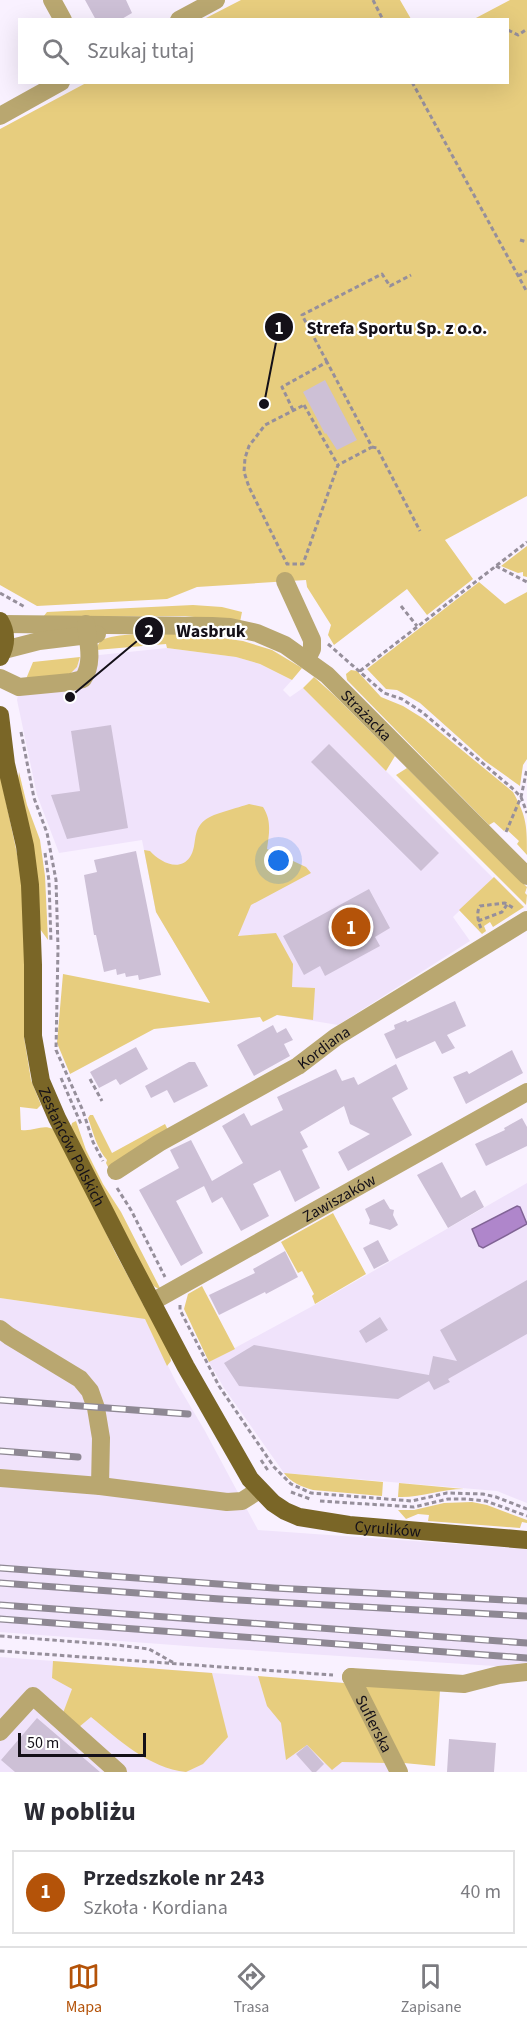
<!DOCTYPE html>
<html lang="pl">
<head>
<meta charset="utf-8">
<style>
  :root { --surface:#fff; --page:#f2f2f3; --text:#2b2b33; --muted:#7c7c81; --line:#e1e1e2; --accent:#b45309 }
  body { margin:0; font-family:"Source Sans 3",sans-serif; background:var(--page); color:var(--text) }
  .scale { position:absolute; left:18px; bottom:15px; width:128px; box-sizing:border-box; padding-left:6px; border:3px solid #141018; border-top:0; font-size:16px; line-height:21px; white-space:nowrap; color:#141018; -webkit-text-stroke:4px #fff; paint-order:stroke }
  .you { position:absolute; left:279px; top:861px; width:21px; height:21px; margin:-15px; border:4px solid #fff; border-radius:50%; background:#1a73e8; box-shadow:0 0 0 9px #1a73e833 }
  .badge { display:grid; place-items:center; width:39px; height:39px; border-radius:50%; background:var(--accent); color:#fff; font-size:20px; font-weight:700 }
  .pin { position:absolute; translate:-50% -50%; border:3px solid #fff; box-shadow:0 2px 6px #0006 }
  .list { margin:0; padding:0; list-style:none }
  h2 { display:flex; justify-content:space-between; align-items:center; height:78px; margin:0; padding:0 24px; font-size:26px }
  h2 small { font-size:20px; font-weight:400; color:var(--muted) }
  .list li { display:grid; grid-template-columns:39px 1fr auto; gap:18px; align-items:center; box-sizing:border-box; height:84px; margin:0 12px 12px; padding:0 12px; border:2px solid var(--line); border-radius:0px }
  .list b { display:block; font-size:22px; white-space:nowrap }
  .list p { margin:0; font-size:20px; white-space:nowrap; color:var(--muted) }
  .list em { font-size:20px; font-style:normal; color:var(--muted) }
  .icon { flex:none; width:33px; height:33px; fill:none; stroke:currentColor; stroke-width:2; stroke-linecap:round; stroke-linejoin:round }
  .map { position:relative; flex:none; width:527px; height:1772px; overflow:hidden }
  .search { position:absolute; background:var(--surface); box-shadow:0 6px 24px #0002; left:18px; right:18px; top:18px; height:66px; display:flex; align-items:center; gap:15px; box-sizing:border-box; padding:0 21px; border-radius:0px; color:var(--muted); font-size:22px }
  .sheet { height:174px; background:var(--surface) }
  nav { display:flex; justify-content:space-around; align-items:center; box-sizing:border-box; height:84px; border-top:2px solid var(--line); background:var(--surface); font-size:16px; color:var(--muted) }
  nav a { display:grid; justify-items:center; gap:3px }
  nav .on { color:var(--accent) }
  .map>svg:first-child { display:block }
  .built { fill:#f0e3fb }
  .green { fill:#e7cd7e }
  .water { fill:#af86cb; stroke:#806395; stroke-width:1.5 }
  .building { fill:#cdc0d6 }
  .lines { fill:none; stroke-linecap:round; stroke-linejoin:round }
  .path { stroke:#968f9b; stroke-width:3; stroke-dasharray:4.5 3; stroke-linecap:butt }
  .minor { stroke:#b9a770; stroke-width:18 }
  .major { stroke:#7a6627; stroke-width:18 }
  .rail-casing { stroke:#8e8893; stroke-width:7 }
  .rail { stroke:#fff; stroke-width:4.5; stroke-dasharray:14; stroke-linecap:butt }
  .labels { text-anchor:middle; stroke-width:4.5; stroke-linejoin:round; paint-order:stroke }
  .street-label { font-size:16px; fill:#141018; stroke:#fff }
  .leader { fill:none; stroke:#141018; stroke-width:2 }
  .callout-dot { fill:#141018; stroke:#fff; stroke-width:2 }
  .mark-label { font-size:18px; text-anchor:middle; font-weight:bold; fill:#fff }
  .callout-label { font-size:18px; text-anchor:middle; font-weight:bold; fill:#141018; stroke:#fff; stroke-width:4.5; stroke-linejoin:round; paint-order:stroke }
</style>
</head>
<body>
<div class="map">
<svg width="527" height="1772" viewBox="0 0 527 1772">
  <rect width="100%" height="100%" fill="#f9f1ff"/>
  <path class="built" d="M167 648 236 657 260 664 292 680 283 690 290 697 303 688 493 878 453 917 470 941 338 1025 211 1004 156 912 142 840 59 853 37 795 17 700 18 695 77 667 80 657Z
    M527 1183V1503L497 1491 284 1473 224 1388 209 1362 309 1308Z
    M0 1298 145 1319 176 1382 205 1431 258 1530 527 1549V1668L200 1647 0 1632Z
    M0 1657 344 1683 391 1772H0Z"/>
  <path class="green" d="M241 0H400L411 19H204Z
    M510 0H527V496L445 540 473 579 427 615 407 589 334 645 328 635 331 625 307 587 306 580 197 587 167 599 37 606 0 585V129L86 83 508 82V20L474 19Z
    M527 546V577L523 576V572L518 573 501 566Z
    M479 582 505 604 527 592V759L523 765 520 786 485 761 420 703 397 690 386 689 367 669Z
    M193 605 222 607 242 612 240 622 185 616 43 617 47 612Z
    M180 632 243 641 272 650 302 668 292 680 260 664 236 657 167 648 166 644 96 650C98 645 99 641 104 639 120 633 161 633 180 632Z
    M80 657 77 667 69 675 26 679 33 662Z
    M351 670 357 671 381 697 403 706 424 719 513 792C527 817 527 827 527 855L517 844 519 841 506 829 504 831 494 822 489 825 347 680 346 674Z
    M314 677 335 696 395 756 386 771 303 688Z
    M407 768 527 887 525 893 527 895 526 905 396 775Z
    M19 772 27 805 40 840 45 876 48 940 40 929 18 779Z
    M0 774 19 863 23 895 25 946 24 1037 31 1080 41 1105 37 1109 20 1107 21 1130C33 1132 42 1124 53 1129L76 1169 115 1252 170 1354 171 1361 167 1366 145 1319 0 1298Z
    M249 804 263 807C272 821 269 834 267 849L306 867 311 873 251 905 238 936 276 933 293 964 292 987 315 988 313 1020 277 1015 263 1022 260 1017 154 1029 70 1074 57 1043 63 974 210 1003 156 912 144 850 150 851C159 861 179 873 190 857 198 845 191 831 205 820 214 813 238 808 249 804Z
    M494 877 524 907 493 927 490 922 484 926 486 931 482 934 459 910Z
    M90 1115H93L112 1153 165 1124 169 1132 109 1169 106 1163 107 1160C97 1149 93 1132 88 1118Z
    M76 1121 86 1150 103 1184 121 1212 161 1290 155 1287 149 1281 71 1127 72 1123Z
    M333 1213 366 1274 315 1304 312 1296 314 1294 302 1271 298 1273 281 1242Z
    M202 1286 235 1349 209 1362 184 1309 188 1294Z
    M284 1473 383 1482 382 1496 313 1490C302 1487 290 1482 284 1473Z
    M399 1483 464 1489C441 1489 420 1498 398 1497Z
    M472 1502 487 1505 527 1520V1523L522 1522 520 1528 428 1521 429 1515 418 1514 406 1519 398 1510H414L444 1503Z
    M53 1661 212 1673 228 1737 203 1764 186 1772C149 1768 119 1740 91 1717L79 1727 63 1713 72 1689 52 1678Z
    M258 1676 344 1683 350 1690 387 1763 342 1762 332 1770 307 1745 286 1760 281 1723 267 1706Z
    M363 1685 440 1690 435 1766 404 1763Z"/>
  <path class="water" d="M517 1206 520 1207 527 1224 483 1248 479 1246 472 1229Z"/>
  <path class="building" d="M85 0H126L132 13 120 20H96Z
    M325 380 357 440 337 450 326 433 325 434 303 392Z
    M111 725 128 828 67 839 51 795 80 791 71 731Z
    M329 744 439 853 421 871 311 762Z
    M136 851 161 975 139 980 138 975 126 977 125 973 117 975 116 969 104 972 96 935H94L84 875 97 872 94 860Z
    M369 889 390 928 375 937 380 946 325 976 320 966 304 975 283 936Z
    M455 1001 466 1026 447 1035 455 1048 442 1054 435 1041 396 1059 384 1034 395 1029 394 1025 406 1020 407 1022Z
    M273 1025 277 1033 286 1028 293 1040 284 1044 290 1056 254 1076 237 1045Z
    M136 1047 148 1069 120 1085 116 1079 99 1088 90 1072Z
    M512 1050 523 1073 466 1104 453 1077 467 1071 469 1074Z
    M189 1062H195L208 1086 174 1103 167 1090 151 1098 145 1086Z
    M396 1064 408 1089 392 1098 412 1135 348 1171 338 1152 370 1134 350 1124 344 1106 300 1132 308 1147 302 1150 320 1188 295 1202 280 1170 253 1184 269 1216 241 1231 222 1197 212 1203 204 1186 176 1201 203 1253 181 1266 139 1190 179 1168 170 1150 191 1140 212 1181 243 1163 222 1126 244 1113 251 1126 283 1110 277 1097 336 1069 342 1081 354 1077 358 1085Z
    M522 1118 527 1127V1146L486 1166 475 1144 505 1130 504 1128Z
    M442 1162 461 1198 475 1190 484 1207 448 1228 417 1175Z
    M384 1199 390 1209 394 1210 393 1215 398 1225 390 1230 369 1224 370 1220 365 1209Z
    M378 1240 389 1261 374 1269 363 1248Z
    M285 1251 298 1277 266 1294 265 1292 219 1315 209 1295 255 1273 253 1269Z
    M527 1280V1334L448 1379 450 1382 434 1390 429 1381 398 1399 239 1386 224 1363 254 1345 429 1375 433 1356 457 1361 440 1330Z
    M380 1317 388 1330 366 1343 359 1331Z
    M37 1718 100 1772H15L1 1760Z
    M449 1739 496 1743 494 1772H447Z
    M307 1745 324 1764 316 1772H312L296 1754Z"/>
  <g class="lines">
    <path class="path" d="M373 0 383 20
      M508 30 518 35 527 29
      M412 82 527 292
      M520 240 527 242
      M518 276 527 271
      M327 362 302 315 382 274 390 286 411 275
      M304 405 338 465 303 564H287L249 487 244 472 245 458 249 446 265 425Z
      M293 410 282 387 327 362 372 447 338 465
      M372 447 377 448 420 531
      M496 566 527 582
      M0 593 25 607
      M401 606 417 626
      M328 644 384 693 402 699 422 712 512 788 521 797 527 813
      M360 671 527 542
      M21 732 34 798 47 833 56 880 58 948 56 1050 83 1111 93 1142 103 1161
      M506 832 521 797 527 769
      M45 853 49 881 51 942
      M478 921 502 912 508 903
      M481 928C478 922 476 912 480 906L505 903 515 909
      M61 1078 81 1124
      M90 1079 102 1101
      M117 1188 131 1210 165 1277
      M180 1305V1310L219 1386 274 1467 291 1484 311 1493 412 1501 447 1493 483 1494 496 1497 527 1509
      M261 1460 269 1472
      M291 1492 310 1499
      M320 1501 414 1507 448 1499H467L486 1501 527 1516
      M0 1636 117 1645 149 1649 174 1663
      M0 1651 333 1675"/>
    <g class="minor">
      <path d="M52 0 63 20"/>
      <path d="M179 20 216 0"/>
      <path d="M0 116 61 82"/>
      <path d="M285 581 312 640V649L307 659"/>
      <path id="s1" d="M2 624 212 626 230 627 257 633 285 645 327 675 527 876"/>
      <path d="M4 650 39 641 97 634"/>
      <path d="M0 678 19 687 71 682 83 679C94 663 88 642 86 624"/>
      <path id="s2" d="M116 1171 159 1143 298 1066 336 1037 527 920"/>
      <path id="s3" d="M152 1302 527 1092"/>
      <path d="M0 1329 9 1336 80 1379 90 1391 96 1408 101 1438 100 1486"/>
      <path d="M0 1478 100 1486 227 1502 242 1501 259 1490"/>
      <path d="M351 1677 464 1684 499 1675 527 1672"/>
      <path id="s4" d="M351 1677 399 1772"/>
      <path d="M0 1732 33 1696 118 1772"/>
    </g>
    <g class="major">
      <path d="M0 621C7 633 7 644 0 657"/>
      <path id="s5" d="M0 715 6 764 25 846 30 885 33 965V1036L41 1081 57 1118 125 1251 186 1367 250 1479 273 1503 285 1511 299 1517 349 1525 527 1540"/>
    </g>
    <g class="rail-casing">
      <path id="rail" d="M0 1400 188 1414
        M0 1451 78 1457
        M0 1568 274 1588 527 1601
        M0 1583 220 1599 527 1616
        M0 1605 527 1643
        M0 1619 527 1658"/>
    </g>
    <use href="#rail" class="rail"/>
  </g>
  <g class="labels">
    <g class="street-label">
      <text dy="6" stroke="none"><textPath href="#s1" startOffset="394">Strażacka</textPath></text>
      <text dy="6" stroke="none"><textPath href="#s2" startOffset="242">Kordiana</textPath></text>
      <text dy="6" stroke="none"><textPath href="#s5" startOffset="442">Zesłańców Polskich</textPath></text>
      <text dy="6" stroke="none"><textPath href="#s3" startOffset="214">Zawiszaków</textPath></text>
      <text dy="6" stroke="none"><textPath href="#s5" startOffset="972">Cyrulików</textPath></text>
      <text dy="6" stroke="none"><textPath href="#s4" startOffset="52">Suflerska</textPath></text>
    </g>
  </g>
  <path class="leader" d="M264 404L279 327M70 697L149 631"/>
  <g class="callout-dot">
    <circle cx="264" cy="404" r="6"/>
    <circle cx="70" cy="697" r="6"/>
    <circle cx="279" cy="327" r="15"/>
    <circle cx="149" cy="631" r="15"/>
  </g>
  <g class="mark-label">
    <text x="279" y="334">1</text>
    <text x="149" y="637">2</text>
  </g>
  <g class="callout-label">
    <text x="397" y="334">Strefa Sportu Sp. z o.o.</text>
    <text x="211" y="637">Wasbruk</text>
  </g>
</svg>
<div class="scale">50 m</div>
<div class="you"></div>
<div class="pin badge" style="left:351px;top:927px">1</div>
<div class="search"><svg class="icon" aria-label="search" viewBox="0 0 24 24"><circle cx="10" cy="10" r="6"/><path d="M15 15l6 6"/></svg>Szukaj tutaj</div>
</div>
<section class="sheet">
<h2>W pobliżu<small></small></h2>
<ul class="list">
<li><span class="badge">1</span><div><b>Przedszkole nr 243</b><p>Szkoła · Kordiana</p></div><em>40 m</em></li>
</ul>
</section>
<nav>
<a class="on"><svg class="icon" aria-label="map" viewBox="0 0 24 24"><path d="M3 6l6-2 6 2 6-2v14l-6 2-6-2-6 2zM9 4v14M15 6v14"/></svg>Mapa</a>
<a><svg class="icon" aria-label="directions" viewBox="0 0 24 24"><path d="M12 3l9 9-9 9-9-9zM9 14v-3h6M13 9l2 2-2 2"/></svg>Trasa</a>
<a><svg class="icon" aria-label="saved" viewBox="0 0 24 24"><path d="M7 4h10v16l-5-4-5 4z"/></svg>Zapisane</a>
</nav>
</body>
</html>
